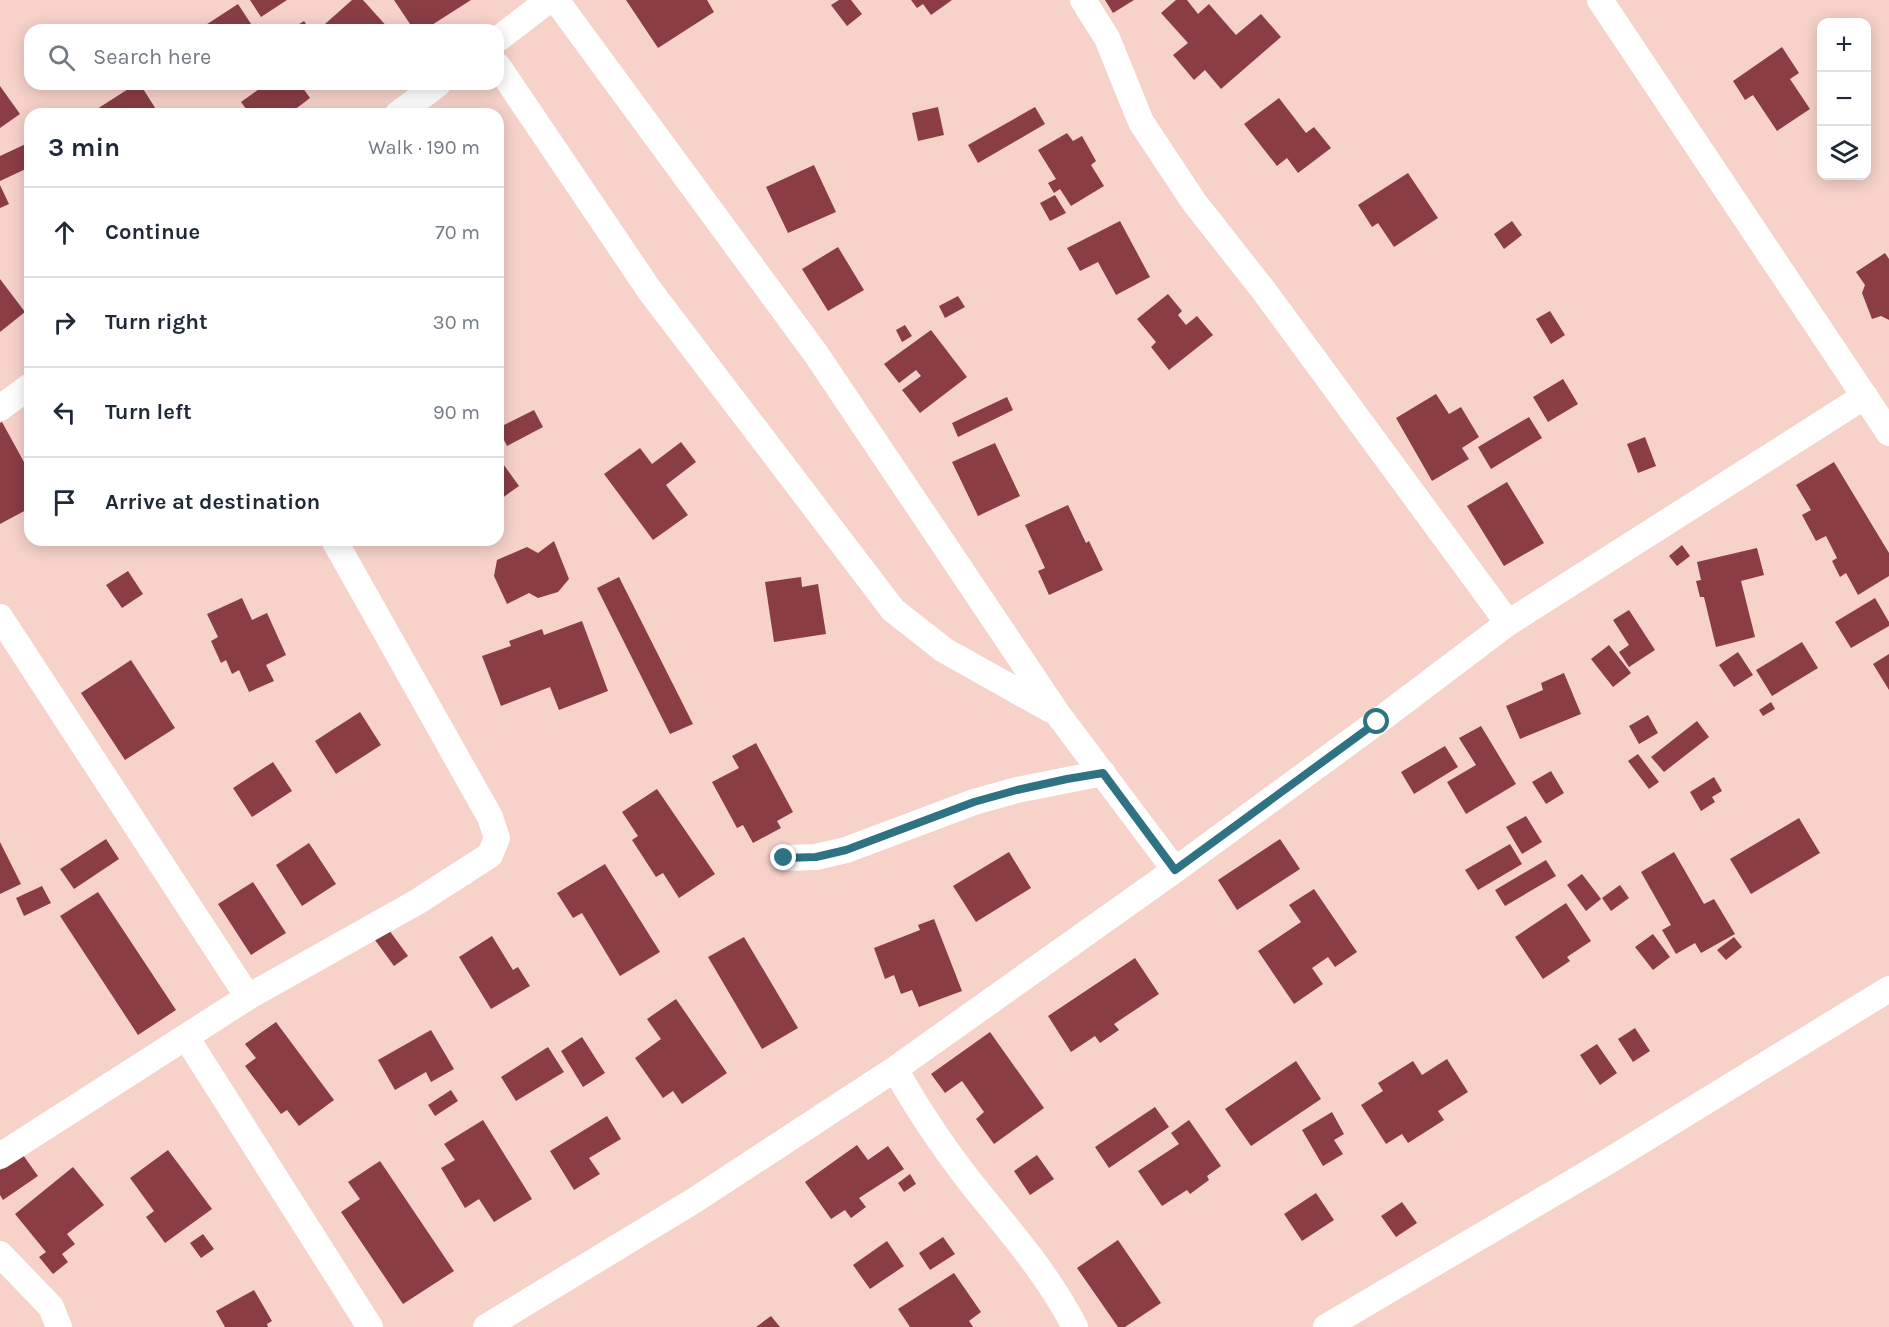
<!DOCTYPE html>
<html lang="en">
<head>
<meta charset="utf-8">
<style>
  :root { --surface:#fff; --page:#f6f6f7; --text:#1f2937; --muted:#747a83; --line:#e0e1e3 }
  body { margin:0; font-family:Karla,sans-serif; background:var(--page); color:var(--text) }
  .controls { position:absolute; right:18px; top:18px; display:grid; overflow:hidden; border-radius:12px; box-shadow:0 3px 15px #0003 }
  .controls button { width:54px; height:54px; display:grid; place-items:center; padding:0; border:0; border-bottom:2px solid var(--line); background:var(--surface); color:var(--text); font:30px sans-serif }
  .stop { position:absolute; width:18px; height:18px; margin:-14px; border:4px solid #2f7283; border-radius:50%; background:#fff }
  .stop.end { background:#2f7283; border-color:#fff; box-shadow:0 2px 6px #0008 }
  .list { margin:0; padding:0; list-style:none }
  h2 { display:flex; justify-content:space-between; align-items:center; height:78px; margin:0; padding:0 24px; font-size:26px }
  h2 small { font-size:20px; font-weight:400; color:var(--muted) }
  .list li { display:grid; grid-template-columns:39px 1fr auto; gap:18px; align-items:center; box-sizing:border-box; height:90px; padding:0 24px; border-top:2px solid var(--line) }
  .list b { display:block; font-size:22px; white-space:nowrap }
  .list em { font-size:20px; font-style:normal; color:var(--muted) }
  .icon { flex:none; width:33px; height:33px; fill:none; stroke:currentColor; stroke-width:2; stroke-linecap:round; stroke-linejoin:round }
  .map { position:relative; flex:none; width:1889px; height:1327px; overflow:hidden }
  .search { position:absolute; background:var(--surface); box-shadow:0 3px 15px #0003; left:24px; top:24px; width:480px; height:66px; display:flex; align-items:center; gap:15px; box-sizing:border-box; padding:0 21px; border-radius:18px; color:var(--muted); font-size:22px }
  .panel { position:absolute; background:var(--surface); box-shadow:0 3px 15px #0003; left:24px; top:108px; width:480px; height:438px; border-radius:18px }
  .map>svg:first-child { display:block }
  .building { fill:#8a3d45 }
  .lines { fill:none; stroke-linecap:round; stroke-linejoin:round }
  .minor { stroke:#fff; stroke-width:26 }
  .route { stroke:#2f7283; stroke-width:8 }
</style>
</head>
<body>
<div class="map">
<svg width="1889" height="1327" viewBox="0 0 1889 1327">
  <rect width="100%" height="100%" fill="#f6d2c9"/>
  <path class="building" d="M250 0H287L261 17Z
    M352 0H363L390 30H331L325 24Z
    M394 0H471L424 30H414Z
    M626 0H707L714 12 658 48Z
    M839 0H851L862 14 847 26 831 5Z
    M911 0H952L931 15 923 4 917 8Z
    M1105 0H1134L1113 13Z
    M1176 0H1187L1198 14 1209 4 1236 35 1261 14 1281 37 1221 89 1205 70 1194 80 1173 55 1188 43 1161 13Z
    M238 4 253 27 249 30H198Z
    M304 21 310 30H290Z
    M1782 47 1799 73 1790 79 1810 109 1777 131 1753 95 1745 100 1733 81Z
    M136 84H140L159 114H101L97 109Z
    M266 84H300L310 98 289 114H250L241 102Z
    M0 86 20 114 0 128Z
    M1279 98 1306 133 1314 127 1331 148 1298 173 1287 158 1277 166 1244 124Z
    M938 107 944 135 918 141 912 113Z
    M1035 107 1045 124 978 163 968 145Z
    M1067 133 1073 141 1082 136 1096 161 1091 165 1104 186 1071 206 1060 189 1054 193 1048 183 1056 179 1038 150Z
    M30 142V167L0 181V156Z
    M814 165 836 212 788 233 766 187Z
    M1408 173 1438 218 1394 247 1378 223 1372 227 1358 205Z
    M0 185 9 204 0 208Z
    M1055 195 1066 213 1050 221 1040 203Z
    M1120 221 1150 277 1116 295 1098 262 1080 271 1067 248Z
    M1512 221 1522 235 1504 249 1494 234Z
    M838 247 864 290 828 311 802 269Z
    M1885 253 1889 259V320L1881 316 1872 319 1862 293 1865 285 1856 272Z
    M0 279 25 312 0 332Z
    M1168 294 1182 311 1178 315 1186 325 1197 316 1213 335 1169 370 1151 347 1156 342 1137 319Z
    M958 296 965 307 945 318 939 306Z
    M1550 311 1565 335 1551 344 1536 319Z
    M905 325 912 336 902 342 896 330Z
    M931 330 967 377 920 413 902 390 921 376 916 370 899 383 884 364Z
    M1563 379 1578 404 1548 422 1533 397Z
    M1436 394 1449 414 1461 407 1479 437 1462 448 1469 459 1432 481 1396 418Z
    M1007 397 1013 410 958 437 952 423Z
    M534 410 543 427 507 446 498 428Z
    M1529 417 1542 438 1491 469 1478 447Z
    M2 422 30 473V508L0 524V423Z
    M1645 437 1656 466 1638 473 1627 444Z
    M681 442 696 462 666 485 688 515 653 540 604 474 640 448 652 464Z
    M995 443 1020 496 978 516 952 462Z
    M501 461 519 486 498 501V463Z
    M1834 462 1889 553V576L1858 595 1846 573 1840 577 1832 561 1837 558 1826 536 1816 541 1802 515 1811 510 1796 485Z
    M1507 482 1544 543 1504 566 1467 506Z
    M1068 505 1086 543 1089 541 1103 570 1049 595 1038 571 1045 568 1025 525Z
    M554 541 569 579 558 592 538 598 529 593 507 604 494 576 497 560 527 547 538 553Z
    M1682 545 1690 556 1677 566 1669 556Z
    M1757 548 1764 575 1741 581 1755 637 1716 647 1704 597H1700L1696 581 1701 580 1697 562Z
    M128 571 143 594 122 608 106 585Z
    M619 577 693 724 670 734 597 588Z
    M801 577 802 587 818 584 826 634 774 642 765 582Z
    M242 598 252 620 267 613 286 655 266 665 274 681 249 692 239 670 232 674 226 660 221 663 211 641 218 637 207 614Z
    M1875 598 1889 622V626L1851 648 1835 622Z
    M1629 610 1655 650 1629 667 1619 652 1629 645 1613 620Z
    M582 621 608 691 559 710 550 687 501 706 482 656 511 646 509 641 542 629 544 635Z
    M1802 642 1818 668 1772 696 1756 670Z
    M1609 645 1631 673 1613 687 1591 659Z
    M1738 652 1753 675 1734 687 1719 665Z
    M1889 654V690L1873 664Z
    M131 660 175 728 125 760 81 693Z
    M1564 673 1581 714 1520 739 1506 706 1543 690 1541 683Z
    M1771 702 1775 709 1763 716 1759 710Z
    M360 712 381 745 336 774 315 741Z
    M1648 715 1658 733 1639 744 1629 726Z
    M1697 721 1709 737 1664 772 1651 757Z
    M1481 726 1516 784 1466 814 1447 782 1476 765 1459 738Z
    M756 743 793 812 777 821 781 828 753 843 743 825 737 828 712 782 739 768 732 756Z
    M1445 746 1458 767 1414 794 1401 772Z
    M1638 754 1659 782 1649 789 1628 761Z
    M273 762 292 791 252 817 233 788Z
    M1551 771 1564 793 1546 804 1532 782Z
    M1714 777 1722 791 1712 797 1715 802 1701 811 1690 792Z
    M657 789 715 874 679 898 663 873 656 877 632 840 638 836 622 812Z
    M1526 816 1542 842 1522 854 1506 827Z
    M1799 818 1820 853 1751 894 1730 859Z
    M106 839 119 859 74 889 60 869Z
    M1280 839 1300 869 1237 910 1218 880Z
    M0 842 21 884 0 894Z
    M309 843 336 884 302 906 276 865Z
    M1510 844 1522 864 1478 890 1465 870Z
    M1009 852 1031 888 976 922 953 886Z
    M1674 852 1704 904 1714 899 1735 934 1701 953 1695 943 1676 954 1662 930 1671 925 1641 872Z
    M1546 860 1556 876 1505 906 1495 890Z
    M605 864 660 952 620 976 582 913 573 918 557 893Z
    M1582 874 1601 899 1586 911 1567 885Z
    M253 882 286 933 251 955 218 904Z
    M1620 885 1629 898 1611 911 1602 898Z
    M42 886 51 903 24 916 16 898Z
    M1314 889 1357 952 1335 967 1328 957 1312 968 1323 984 1294 1004 1258 951 1301 922 1289 905Z
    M98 892 176 1010 138 1035 60 916Z
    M1566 903 1591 941 1567 957 1570 961 1543 979 1515 937Z
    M934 919 962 991 919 1007 912 990 901 994 894 975 885 979 874 948 920 930 918 925Z
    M389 930 408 956 394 966 375 940Z
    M1653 934 1670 957 1653 970 1635 947Z
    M492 936 513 970 518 967 530 986 491 1009 459 957Z
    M744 937 798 1028 762 1049 708 957Z
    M1734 937 1742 947 1726 960 1717 950Z
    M1135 958 1159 994 1114 1024 1119 1030 1100 1043 1095 1036 1071 1052 1048 1016Z
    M676 999 727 1073 682 1104 673 1091 663 1098 635 1058 661 1039 647 1019Z
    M276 1022 334 1100 299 1126 287 1110 281 1114 245 1066 256 1058 245 1044Z
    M1635 1028 1650 1051 1633 1062 1618 1039Z
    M431 1030 454 1069 431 1082 426 1072 395 1090 378 1060Z
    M990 1032 1044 1108 994 1144 976 1119 984 1112 962 1081 945 1093 931 1074Z
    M582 1037 605 1073 583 1087 561 1051Z
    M1597 1044 1617 1073 1600 1085 1580 1055Z
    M548 1047 564 1072 516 1101 501 1077Z
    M1447 1059 1468 1092 1438 1111 1444 1120 1408 1143 1402 1134 1386 1144 1361 1105 1383 1091 1378 1083 1413 1061 1422 1075Z
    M1296 1061 1321 1099 1251 1146 1225 1109Z
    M451 1090 458 1101 435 1116 428 1105Z
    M1155 1107 1169 1127 1109 1168 1095 1147Z
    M1332 1112 1344 1134 1334 1140 1343 1154 1323 1166 1302 1130Z
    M607 1116 621 1139 589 1158 600 1174 574 1190 550 1151Z
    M483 1120 532 1199 494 1222 479 1199 465 1208 441 1168 455 1160 444 1144Z
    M1189 1120 1221 1166 1207 1176 1209 1180 1190 1194 1187 1190 1162 1206 1138 1171 1179 1144 1171 1133Z
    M857 1145 868 1160 888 1146 904 1169 859 1198 866 1207 851 1218 845 1210 831 1219 805 1182Z
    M168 1150 212 1209 165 1243 146 1217 154 1211 130 1178Z
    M23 1155 38 1176 3 1200 0 1195V1170Z
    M1037 1155 1054 1179 1030 1195 1014 1171Z
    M380 1161 454 1271 403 1304 341 1212 360 1199 348 1182Z
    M73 1167 104 1205 67 1234 75 1244 62 1254 68 1262 53 1274 39 1257 46 1252 15 1214Z
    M910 1174 916 1184 904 1192 898 1183Z
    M1316 1193 1334 1220 1302 1241 1284 1214Z
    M1402 1202 1417 1223 1396 1237 1381 1216Z
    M203 1234 214 1249 201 1258 190 1243Z
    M943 1237 955 1254 930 1270 919 1253Z
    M1118 1240 1161 1303 1125 1327H1118L1077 1268Z
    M887 1241 904 1266 870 1289 853 1265Z
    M954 1273 981 1312 969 1321 973 1327H910L898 1309Z
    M254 1290 272 1321 267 1324 268 1327H225L216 1311Z
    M771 1316 780 1327H756Z"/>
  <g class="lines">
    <path class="minor" d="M556 0 816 354 1057 713 1175 870
      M1083 0 1107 38 1141 122 1194 202 1264 291 1508 623
      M1600 0 1889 433
      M498 39 549 0
      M498 66 650 291 893 610 944 650 1051 710
      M398 114 438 84
      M0 408 30 386
      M0 617 248 997
      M784 858 816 857 846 850 974 802 1017 790 1103 773
      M186 1037 370 1327
      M895 1069C922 1117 953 1162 988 1204 1020 1243 1052 1282 1075 1327
      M0 1156 248 997 417 902 490 855 497 838 490 817 334 540
      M0 1254 51 1307 59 1327
      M486 1327 695 1200 895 1069 1175 870 1377 722 1508 623 1865 396
      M1326 1327 1607 1162 1889 989"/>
  </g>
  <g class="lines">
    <path class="route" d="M784 858 816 857 846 850 974 802 1017 790 1067 779 1103 773 1175 870 1377 722"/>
  </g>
</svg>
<div class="controls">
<button>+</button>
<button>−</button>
<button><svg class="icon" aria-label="layers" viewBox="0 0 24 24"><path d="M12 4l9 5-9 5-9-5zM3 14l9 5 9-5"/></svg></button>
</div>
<div class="stop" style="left:1377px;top:722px"></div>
<div class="stop end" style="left:784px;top:858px"></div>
<div class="search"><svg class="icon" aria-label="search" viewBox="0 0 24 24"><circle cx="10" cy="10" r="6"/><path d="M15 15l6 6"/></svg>Search here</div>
<section class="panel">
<h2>3 min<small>Walk · 190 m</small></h2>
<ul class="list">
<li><svg class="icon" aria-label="ahead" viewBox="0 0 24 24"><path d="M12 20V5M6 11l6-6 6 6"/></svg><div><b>Continue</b></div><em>70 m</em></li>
<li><svg class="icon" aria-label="right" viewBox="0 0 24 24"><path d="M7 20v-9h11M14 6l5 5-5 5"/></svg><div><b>Turn right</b></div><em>30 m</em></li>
<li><svg class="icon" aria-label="left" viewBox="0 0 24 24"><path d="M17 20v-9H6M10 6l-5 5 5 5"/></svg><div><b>Turn left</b></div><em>90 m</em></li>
<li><svg class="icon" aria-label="arrive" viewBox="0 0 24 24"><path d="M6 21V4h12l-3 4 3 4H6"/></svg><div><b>Arrive at destination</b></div></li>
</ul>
</section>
</div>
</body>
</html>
